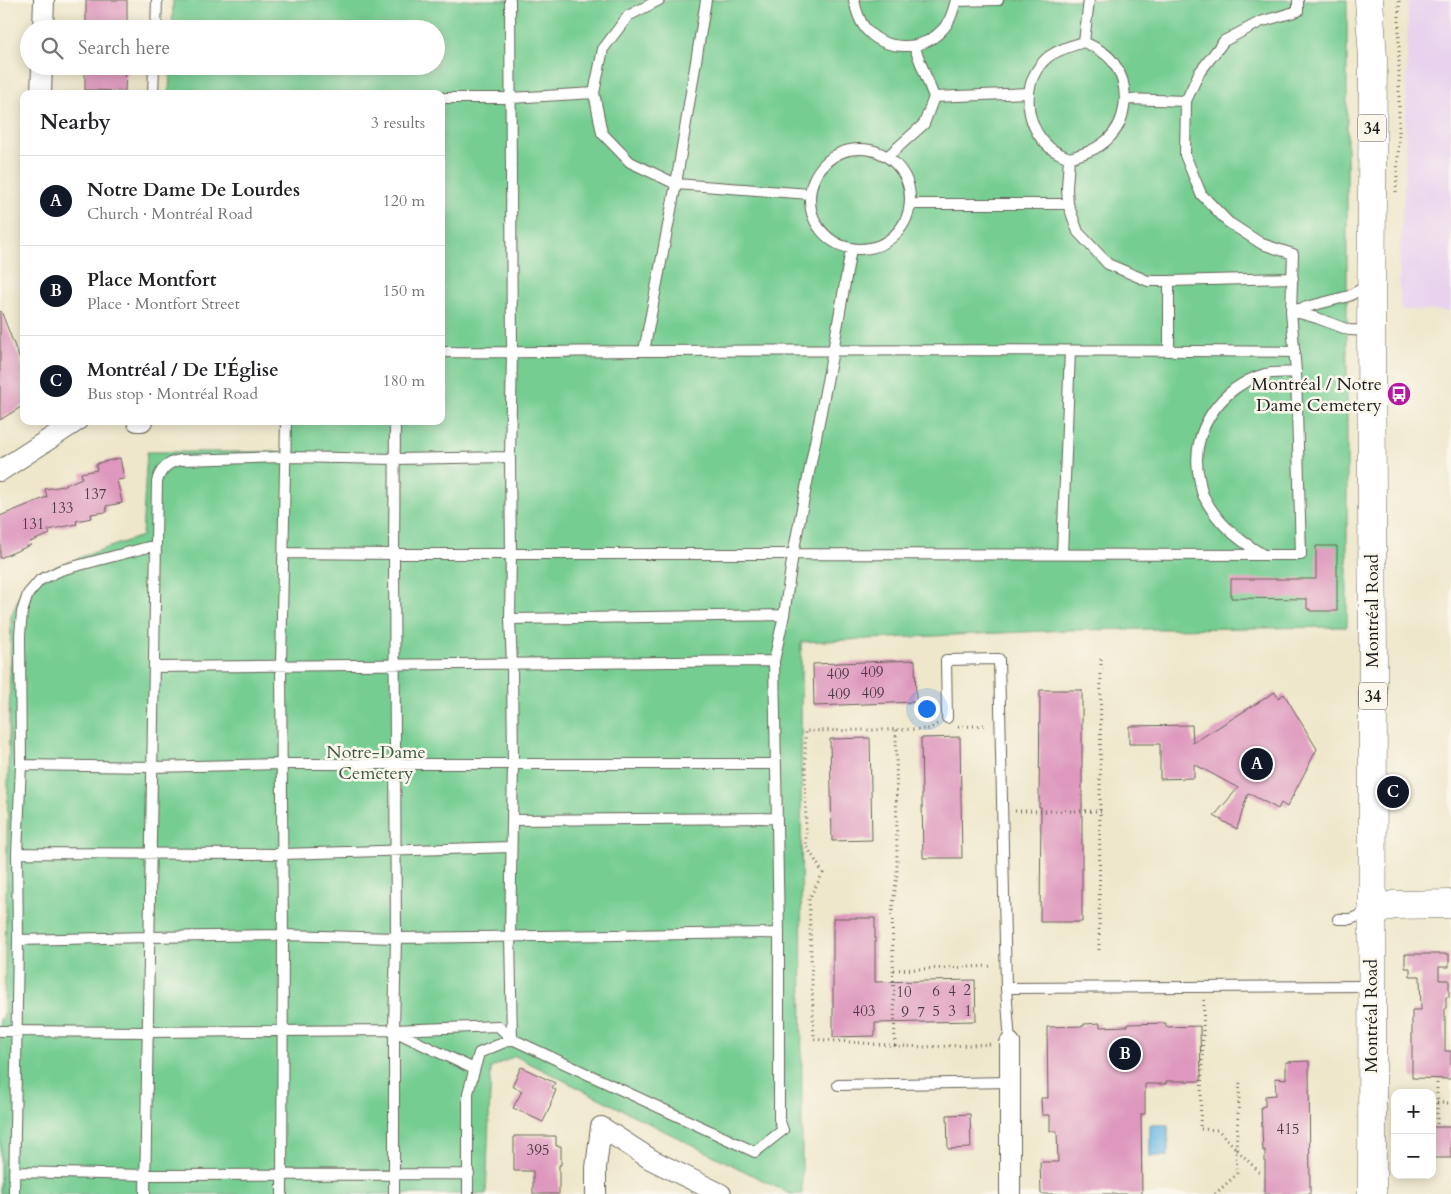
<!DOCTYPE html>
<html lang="en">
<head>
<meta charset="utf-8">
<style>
  :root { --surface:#fff; --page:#f2f2f2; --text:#202124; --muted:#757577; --line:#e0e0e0; --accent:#111827 }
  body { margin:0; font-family:Cardo,serif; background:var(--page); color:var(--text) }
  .controls { position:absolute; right:15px; bottom:15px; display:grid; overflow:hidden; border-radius:10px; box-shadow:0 2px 12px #0003 }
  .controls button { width:45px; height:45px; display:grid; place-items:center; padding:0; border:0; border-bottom:1px solid var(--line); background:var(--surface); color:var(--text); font:25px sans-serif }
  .you { position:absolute; left:926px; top:708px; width:18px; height:18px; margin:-12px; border:4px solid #fff; border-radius:50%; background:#1a73e8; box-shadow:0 0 0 8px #1a73e833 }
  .badge { display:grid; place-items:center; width:32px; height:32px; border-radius:50%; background:var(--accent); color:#fff; font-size:16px; font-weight:700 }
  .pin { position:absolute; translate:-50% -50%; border:2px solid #fff; box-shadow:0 1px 5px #0006 }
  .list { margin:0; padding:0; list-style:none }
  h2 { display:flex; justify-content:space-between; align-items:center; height:65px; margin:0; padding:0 20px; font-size:21px }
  h2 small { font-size:16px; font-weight:400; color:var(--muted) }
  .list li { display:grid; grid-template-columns:32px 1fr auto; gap:15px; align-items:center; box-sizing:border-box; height:90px; padding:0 20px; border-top:1px solid var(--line) }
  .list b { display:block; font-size:19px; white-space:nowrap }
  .list p { margin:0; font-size:16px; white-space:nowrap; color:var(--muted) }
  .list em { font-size:16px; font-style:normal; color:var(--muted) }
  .icon { flex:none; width:28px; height:28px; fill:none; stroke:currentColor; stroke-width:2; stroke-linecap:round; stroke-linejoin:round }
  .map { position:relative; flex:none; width:1451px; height:1194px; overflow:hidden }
  .search { position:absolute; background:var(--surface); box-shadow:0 2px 12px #0003; left:20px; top:20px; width:425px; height:55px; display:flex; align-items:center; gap:12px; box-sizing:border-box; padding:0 18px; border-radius:28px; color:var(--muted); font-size:19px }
  .panel { position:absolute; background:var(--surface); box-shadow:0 2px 12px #0003; left:20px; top:90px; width:425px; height:335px; border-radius:10px }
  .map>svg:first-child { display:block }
  .built { fill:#e8d2ee }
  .green { fill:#76cd92; stroke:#497457 }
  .water { fill:#6ab7e4; stroke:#436a80 }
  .building { fill:#de98bd }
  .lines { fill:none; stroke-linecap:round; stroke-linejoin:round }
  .lane-casing { stroke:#666359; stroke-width:12 }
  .street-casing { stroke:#666359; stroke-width:22 }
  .secondary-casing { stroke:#666359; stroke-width:29 }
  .primary-casing { stroke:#666359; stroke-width:29 }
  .path { stroke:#666359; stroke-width:3; stroke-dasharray:1 4; stroke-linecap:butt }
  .lane { stroke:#fff; stroke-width:10 }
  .street { stroke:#fff; stroke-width:20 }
  .secondary { stroke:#fff; stroke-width:28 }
  .primary { stroke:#fff; stroke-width:28 }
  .labels { text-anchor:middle; stroke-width:5; stroke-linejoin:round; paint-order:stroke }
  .number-label { font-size:15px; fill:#4c3b44 }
  .shield { fill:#fbf7ec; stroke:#5f5e5a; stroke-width:1 }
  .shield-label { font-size:16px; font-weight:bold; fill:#1c1c1c }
  .poi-label { font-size:18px; fill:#1c1c1c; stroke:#fbf7ec; text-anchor:end }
  .street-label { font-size:18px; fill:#1c1c1c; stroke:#fbf7ec }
  .park-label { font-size:18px; fill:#3c5a45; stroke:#fbf7ec }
</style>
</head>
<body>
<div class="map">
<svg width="1451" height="1194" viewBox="0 0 1451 1194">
  <rect width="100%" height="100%" fill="#fbf7ec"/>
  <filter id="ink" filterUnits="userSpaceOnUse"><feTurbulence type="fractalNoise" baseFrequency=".02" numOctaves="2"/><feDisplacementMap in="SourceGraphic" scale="10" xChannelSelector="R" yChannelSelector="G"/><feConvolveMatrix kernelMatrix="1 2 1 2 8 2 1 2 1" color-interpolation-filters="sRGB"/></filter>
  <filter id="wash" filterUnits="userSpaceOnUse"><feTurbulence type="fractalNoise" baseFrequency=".0096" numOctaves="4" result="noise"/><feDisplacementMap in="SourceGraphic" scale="20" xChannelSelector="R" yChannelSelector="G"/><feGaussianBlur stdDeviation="1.12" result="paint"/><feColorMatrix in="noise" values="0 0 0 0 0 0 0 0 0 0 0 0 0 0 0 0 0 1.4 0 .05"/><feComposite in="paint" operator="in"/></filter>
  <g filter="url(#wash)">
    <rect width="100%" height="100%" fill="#eee7cb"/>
    <path class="built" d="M1408 0H1451V311L1400 310 1399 264 1405 175Z"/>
    <path class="green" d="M173 0H1347V627L1066 630 801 642 802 1194H790L515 1056 491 1068 486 1194H0V1019L4 1018 11 616 21 591 35 575 86 555 142 536 147 452H283L284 421H441V94H169L170 66H436V29H172Z"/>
    <path class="water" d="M1150 1125H1168V1156H1150Z"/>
    <g id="blocks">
      <path class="building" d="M86 0H127V29L86 28Z
        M85 66 126 67 125 91 85 90Z
        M1 311 24 370V405L0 420V312Z
        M120 458 124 479 117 480 122 503 106 506 107 512 91 514 92 518 76 521 77 524 48 530 50 534 30 542 31 545 0 558V516L47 497 45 489 63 486 82 478 81 473 97 470 96 465 98 464V463Z
        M1316 546H1337V611H1310V609H1307V599L1231 598V579H1316Z
        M915 660 916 702 814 706 813 664Z
        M1040 690H1082V922H1040L1041 807H1039Z
        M1275 692 1278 698 1284 694 1317 749 1287 807 1281 803 1278 809 1248 793 1237 829 1214 816 1238 788 1194 764V778L1160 779V744H1129V726L1192 725 1193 743Z
        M960 737 962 858H923L921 738Z
        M870 738 872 840 832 841 830 739Z
        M833 918H875V982L975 980 976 1021 875 1023V1036L833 1037Z
        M1405 954H1449V967H1439V980H1449V997H1446V1008H1445V1051H1451V1079L1412 1078V1010H1421L1420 976H1410V968H1405Z
        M1100 1023V1027L1128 1026V1024L1166 1023V1027L1200 1026 1201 1081H1166V1084H1145V1114H1141L1142 1194H1041L1040 1162H1058L1057 1131H1050V1115H1042L1041 1098H1048L1047 1027 1084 1026V1024Z
        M1309 1061 1310 1194H1265V1150L1263 1151 1261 1107 1265 1106V1096L1276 1095 1275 1078 1286 1079V1062Z
        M521 1067 555 1083 552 1088 556 1090 550 1105H551L543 1122 513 1108 522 1091 512 1086Z
        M970 1114 971 1148 948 1149 947 1115Z
        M1432 1127H1451V1158H1432Z
        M514 1136H556V1146H561V1165H559V1194H533V1171H514Z"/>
    </g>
  </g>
  <g filter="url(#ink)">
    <use href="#blocks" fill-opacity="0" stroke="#666359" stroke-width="1"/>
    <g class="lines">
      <g class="lane-casing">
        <path id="lane" d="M510 0 512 353 510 457 511 554 510 619 512 665 513 764 510 936 512 1039
          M659 0 628 16 603 49 594 93 602 133 630 162 676 184 810 194
          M854 0C856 10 859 20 865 28 884 51 921 52 941 31 950 23 953 11 956 0
          M956 1 998 0
          M156 29 157 0
          M1084 42C1096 48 1108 53 1115 65 1130 87 1128 121 1107 140 1096 150 1083 154 1069 158 1063 155 1054 152 1049 147 1023 124 1021 80 1048 57 1059 49 1071 46 1084 42Z
          M1084 42 1089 0
          M153 94 154 66
          M934 97 1028 93
          M441 98H511L594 93
          M1126 99 1186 101
          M810 199a50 50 0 1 1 100 0a50 50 0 1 1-100 0Z
          M888 156 924 124 934 97 914 46
          M1069 158 1067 188 1068 204 1078 232 1108 264 1148 281H1169L1293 278
          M910 204H1068
          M1291 311 1349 296 1368 285
          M1292 311 1317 318 1349 330 1370 331
          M1169 350V281
          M644 351 676 184 706 0
          M441 352C510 353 578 351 647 351 863 350 1079 349 1295 352
          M284 553 394 554H793L1301 555 1296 372 1291 311 1293 254 1262 244 1228 222 1201 194 1185 155 1186 101 1199 73 1224 41 1260 22 1298 11V0
          M1062 554 1070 351
          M1262 554C1237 539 1217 523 1203 495 1201 490 1200 483 1199 477 1189 432 1221 386 1265 374 1274 372 1286 373 1296 372
          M510 619 784 615
          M154 667 774 661
          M947 718 946 660 999 659 1006 988
          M21 765 151 767 282 764H776
          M512 820 776 818
          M17 853 283 854 511 847
          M1338 919H1350L1371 912
          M18 940 148 937 283 935 396 938 779 933
          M0 1031 147 1032 394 1030 498 1026 512 1039 755 1152 783 1130 779 1119V933L774 661 784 615 793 554 833 351 851 249
          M394 1031 474 1069
          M1010 1043 1006 988 1370 986
          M838 1085 1010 1082
          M14 1172 145 1175 469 1174
          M14 1194 18 940 17 853 21 765 20 635 22 612 28 594 40 580 61 570 156 545
          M145 1194 157 482C160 469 168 462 181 460L285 457 395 459 510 457
          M282 1194 283 935 281 665 286 421
          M394 1194V1030L396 938 394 554 395 421
          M468 1194V1093L479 1053 512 1039"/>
      </g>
      <g class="street-casing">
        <path id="street" d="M43 29 44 0
          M41 94 42 66
          M137 421H142
          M0 471 77 421
          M596 1194V1168L601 1127 652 1160 721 1194
          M1010 1194V1043"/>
      </g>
      <g class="secondary-casing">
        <path id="secondary" d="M1372 912 1393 905 1451 904"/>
      </g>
      <g class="primary-casing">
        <path id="primary" d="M1369 0 1373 58 1371 331 1373 665 1372 1194"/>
      </g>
      <path class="path" d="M1396 192 1399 140V0
        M937 724 929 729 805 731 806 845 823 873 809 899 814 1039 899 1046 926 1047 993 1044
        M958 727 987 725
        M1015 811H1101
        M1099 950 1101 657
        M894 970 993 966
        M1204 1000 1200 1129 1218 1130 1262 1175
        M895 1046 892 913 897 874 896 729
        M1432 1103H1451
        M1437 1124V1080
        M1215 1194 1237 1174 1236 1149 1240 1081"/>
      <use href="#lane" class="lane"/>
      <use href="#street" class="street"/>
      <use href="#secondary" class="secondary"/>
      <use href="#primary" class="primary"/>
    </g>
  </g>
  <defs>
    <g id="bus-disc" transform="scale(1.25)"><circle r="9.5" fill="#b5179e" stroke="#fbf7ec"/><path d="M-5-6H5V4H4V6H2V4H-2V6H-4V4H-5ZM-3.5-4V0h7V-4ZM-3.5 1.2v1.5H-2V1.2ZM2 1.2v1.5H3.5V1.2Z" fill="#fff"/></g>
  </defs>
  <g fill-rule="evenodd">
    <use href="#bus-disc" x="1399" y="394"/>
  </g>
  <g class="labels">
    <g class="number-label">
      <text x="95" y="499">137</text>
      <text x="62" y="513">133</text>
      <text x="33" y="529">131</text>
      <text x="872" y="677">409</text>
      <text x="838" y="679">409</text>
      <text x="873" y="698">409</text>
      <text x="839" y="699">409</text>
      <text x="967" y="995">2</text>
      <text x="936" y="996">6</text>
      <text x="952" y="996">4</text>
      <text x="904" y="997">10</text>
      <text x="864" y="1016">403</text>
      <text x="936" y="1016">5</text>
      <text x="952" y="1016">3</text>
      <text x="968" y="1016">1</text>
      <text x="905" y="1017">9</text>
      <text x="921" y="1017">7</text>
      <text x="1288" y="1134">415</text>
      <text x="538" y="1155">395</text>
    </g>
    <g class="shield">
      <rect x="1358" y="114.5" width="28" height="27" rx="4"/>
      <rect x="1359" y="682.5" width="28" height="27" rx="4"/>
    </g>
    <g class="shield-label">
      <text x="1372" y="134">34</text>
      <text x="1373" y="702">34</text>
    </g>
    <g class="poi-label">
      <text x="1382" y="390">Montréal / Notre<tspan x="1382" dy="21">Dame Cemetery</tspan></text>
    </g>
    <g class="street-label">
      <text transform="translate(1372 611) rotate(-90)" y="6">Montréal Road</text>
      <text transform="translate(1371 1016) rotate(-90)" y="6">Montréal Road</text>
    </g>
    <g class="park-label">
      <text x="376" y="758">Notre-Dame<tspan x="376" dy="21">Cemetery</tspan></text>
    </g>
  </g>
</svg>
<div class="controls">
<button>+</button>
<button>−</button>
</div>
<div class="you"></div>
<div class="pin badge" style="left:1257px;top:764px">A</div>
<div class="pin badge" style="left:1125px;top:1054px">B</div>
<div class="pin badge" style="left:1393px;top:792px">C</div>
<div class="search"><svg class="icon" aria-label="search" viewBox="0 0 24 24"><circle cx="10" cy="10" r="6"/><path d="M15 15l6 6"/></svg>Search here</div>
<section class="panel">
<h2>Nearby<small>3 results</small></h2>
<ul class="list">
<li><span class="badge">A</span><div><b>Notre Dame De Lourdes</b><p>Church · Montréal Road</p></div><em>120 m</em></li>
<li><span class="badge">B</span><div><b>Place Montfort</b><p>Place · Montfort Street</p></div><em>150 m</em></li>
<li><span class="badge">C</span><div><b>Montréal / De L'Église</b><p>Bus stop · Montréal Road</p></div><em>180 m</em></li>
</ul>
</section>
</div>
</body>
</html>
